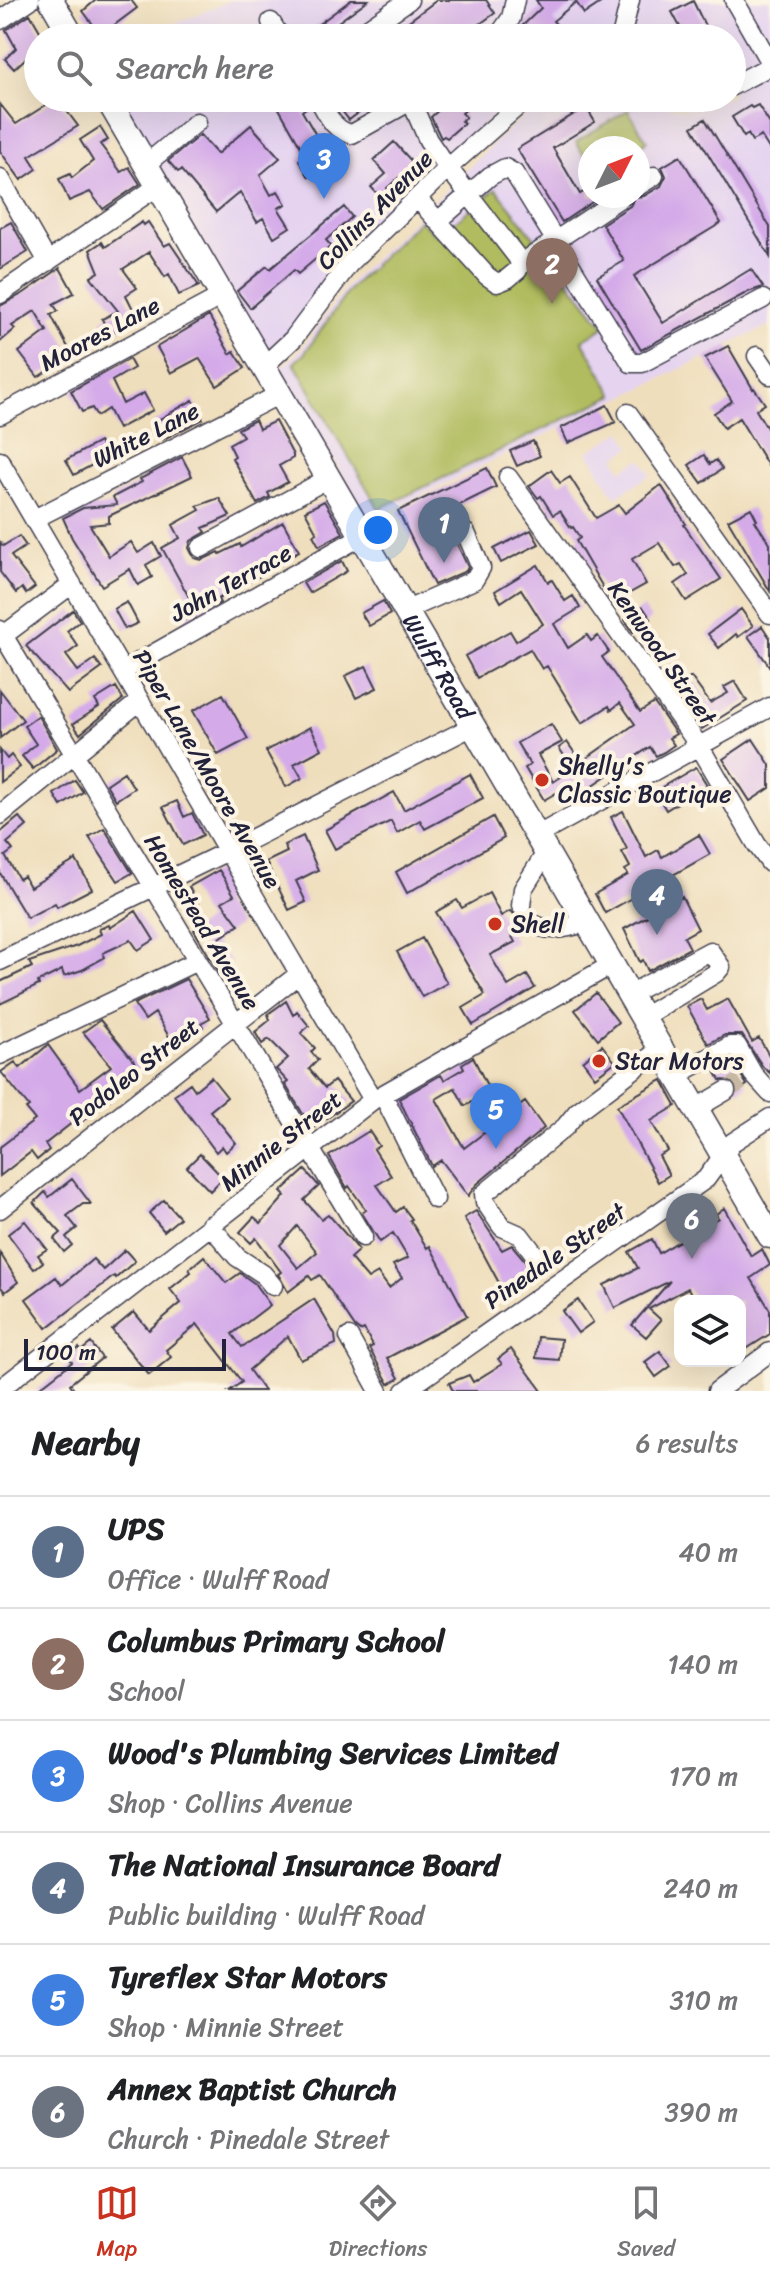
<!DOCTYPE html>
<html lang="en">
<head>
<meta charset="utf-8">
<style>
  :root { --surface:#fff; --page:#f2f2f2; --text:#202124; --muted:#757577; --line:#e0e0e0; --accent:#c8321e }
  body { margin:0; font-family:Sriracha,sans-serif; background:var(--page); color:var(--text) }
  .controls { position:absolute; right:24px; bottom:24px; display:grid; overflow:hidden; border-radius:16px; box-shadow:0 8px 32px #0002 }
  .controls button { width:72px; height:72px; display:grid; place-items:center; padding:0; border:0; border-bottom:2px solid var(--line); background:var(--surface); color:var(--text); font:40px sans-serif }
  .compass { position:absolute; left:578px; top:136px; width:72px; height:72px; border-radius:50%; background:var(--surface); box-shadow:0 8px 32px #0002; rotate:48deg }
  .scale { position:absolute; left:24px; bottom:20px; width:202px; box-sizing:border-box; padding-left:8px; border:4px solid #22223b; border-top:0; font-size:22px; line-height:28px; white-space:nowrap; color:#22223b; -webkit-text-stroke:6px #fcf5e5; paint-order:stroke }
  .you { position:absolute; left:378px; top:530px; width:28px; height:28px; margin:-20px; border:6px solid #fff; border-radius:50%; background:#1a73e8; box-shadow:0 0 0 12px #1a73e833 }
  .badge { display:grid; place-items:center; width:52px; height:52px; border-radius:50%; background:var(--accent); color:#fff; font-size:26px; font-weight:700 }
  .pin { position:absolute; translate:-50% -66px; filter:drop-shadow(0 2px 4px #0008) }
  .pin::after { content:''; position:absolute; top:42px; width:28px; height:24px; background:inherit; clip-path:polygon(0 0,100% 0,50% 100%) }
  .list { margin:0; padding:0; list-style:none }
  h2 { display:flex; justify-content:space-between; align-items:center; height:104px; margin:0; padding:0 32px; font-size:34px }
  h2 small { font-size:26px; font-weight:400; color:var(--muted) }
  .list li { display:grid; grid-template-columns:52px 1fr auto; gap:24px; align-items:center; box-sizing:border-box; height:112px; padding:0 32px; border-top:2px solid var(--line) }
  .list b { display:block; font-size:30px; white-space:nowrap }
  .list p { margin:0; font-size:26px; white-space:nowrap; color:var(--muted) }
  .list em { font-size:26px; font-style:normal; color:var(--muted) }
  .icon { flex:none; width:44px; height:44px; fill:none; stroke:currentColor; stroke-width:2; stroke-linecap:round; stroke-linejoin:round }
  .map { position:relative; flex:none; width:770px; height:1391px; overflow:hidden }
  .search { position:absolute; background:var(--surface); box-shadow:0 8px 32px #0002; left:24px; right:24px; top:24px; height:88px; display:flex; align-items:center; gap:20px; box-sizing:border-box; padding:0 28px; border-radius:44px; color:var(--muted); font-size:30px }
  .sheet { height:776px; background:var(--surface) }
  nav { display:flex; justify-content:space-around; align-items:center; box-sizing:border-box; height:112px; border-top:2px solid var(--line); background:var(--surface); font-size:22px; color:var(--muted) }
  nav a { display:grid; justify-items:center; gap:4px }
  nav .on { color:var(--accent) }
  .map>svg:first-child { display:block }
  .built { fill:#e5d3f0; fill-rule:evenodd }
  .green { fill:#b0bc5e; stroke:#696f4c; stroke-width:2 }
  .building { fill:#d4aae9; fill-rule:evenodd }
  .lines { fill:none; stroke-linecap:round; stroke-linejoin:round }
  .minor-tunnel { stroke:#c6b8a2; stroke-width:18; stroke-dasharray:18 9; stroke-linecap:butt }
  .minor-casing { stroke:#413e4e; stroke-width:21 }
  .major-casing { stroke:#413e4e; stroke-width:27 }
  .minor { stroke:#fff; stroke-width:18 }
  .major { stroke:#fff; stroke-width:24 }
  .poi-dot { fill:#c8321e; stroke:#fcf5e5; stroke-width:3 }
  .labels { text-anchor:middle; stroke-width:8; stroke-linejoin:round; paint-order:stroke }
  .street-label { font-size:24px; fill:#22223b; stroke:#fcf5e5 }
  .poi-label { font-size:24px; fill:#22223b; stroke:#fcf5e5; text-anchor:start }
</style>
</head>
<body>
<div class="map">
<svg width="770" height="1391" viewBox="0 0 770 1391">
  <rect width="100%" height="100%" fill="#fcf5e5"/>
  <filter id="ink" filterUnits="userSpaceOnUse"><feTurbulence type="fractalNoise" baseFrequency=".0125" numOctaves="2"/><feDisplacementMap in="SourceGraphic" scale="16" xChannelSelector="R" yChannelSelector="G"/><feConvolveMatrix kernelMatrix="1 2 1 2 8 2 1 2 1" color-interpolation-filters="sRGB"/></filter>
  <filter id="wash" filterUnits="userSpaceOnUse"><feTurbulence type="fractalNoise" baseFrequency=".006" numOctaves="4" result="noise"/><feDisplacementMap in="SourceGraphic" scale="32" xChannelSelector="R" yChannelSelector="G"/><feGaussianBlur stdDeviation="1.8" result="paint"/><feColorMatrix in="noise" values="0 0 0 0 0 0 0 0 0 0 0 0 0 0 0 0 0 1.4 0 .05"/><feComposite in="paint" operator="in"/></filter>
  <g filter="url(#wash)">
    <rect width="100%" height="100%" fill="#efdebc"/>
    <path class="built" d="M232 0H770V325L369 521 281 368 300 351 349 283 523 116 555 98H631L683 109 708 106 704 98H732V38H140ZM590 148H638V196H590Z
      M118 98H514L417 183 342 257 291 330 265 351Z
      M622 431 631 447 615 458 622 470 641 459 651 475 615 497 588 452Z"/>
    <path class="green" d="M628 110 647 141 636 148H590V166L576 142Z
      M496 189 605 327 582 340 614 395 379 509 294 363 304 354 352 286 420 220 437 236Z"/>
    <g id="blocks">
      <path class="building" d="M96 0H131L137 8 101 35 83 11Z
        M351 0H368L326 31 331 38H312L308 32Z
        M437 0H486L495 13 469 32 473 38H386Z
        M536 0H605L584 14 576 2 553 21 561 29 550 38H525L518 30 541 8Z
        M693 1 711 38H686L672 12Z
        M30 14 44 38H38V73L28 56 14 69 5 59 16 48 6 30Z
        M57 98 78 126 29 156 37 169 21 180 0 151V104L16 124Z
        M273 98H300L306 108 302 111 332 163 309 177 299 160 306 156Z
        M332 98H378L349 120Z
        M452 98H479L462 113 466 117 461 121 464 123 447 138 444 136 441 138 431 117Z
        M758 105 770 124V150L761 136 752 141 748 134 744 137 732 117 750 106 752 108Z
        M586 107 595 122 553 148 580 194 590 188V196H601L562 222 517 149Z
        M705 119 770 227V257L692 127Z
        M251 125 280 158 260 175 271 195 278 191 286 204 278 208 290 227 274 237 263 218 257 222 240 192 216 212 181 170 178 172 168 161 200 135 217 154Z
        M100 127 108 140 100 144 121 172 129 167 140 184 103 209 90 192 69 201 59 179 70 174 72 178 93 161 80 140Z
        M394 142 414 164 387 188 392 194 384 201 371 187 386 174 374 160Z
        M680 156 721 223 634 276 663 323 751 269 763 287 748 292 641 350 597 277 624 261 602 224 630 206 635 197 644 196 661 186 666 176 662 167Z
        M344 207 352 217 326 240 331 246 298 274 294 270 250 308 237 291 267 266 270 269Z
        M11 222 28 252 0 269V228Z
        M142 222 144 225 148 222 164 246 170 243 199 286 179 295 169 274 165 277 149 252 123 269 137 288 126 295 138 319 109 334 102 319 118 311 91 277 99 272 90 250 102 242 105 247Z
        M60 268 74 293 53 304 58 311 51 315 72 355 38 377 19 352 47 331 35 311 12 326 15 329 0 342V306L24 293Z
        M209 316 230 354 234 351 245 368 217 386 199 358 171 373 157 347Z
        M728 346 753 389 754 388 765 404 756 410 770 433V469L739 418 724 428 714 413 732 401 705 358Z
        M129 359 134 368 112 381 123 404 144 393 153 410 118 429 108 409 97 416 92 408 82 412 71 391Z
        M193 400 203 419 162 440 153 423Z
        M607 405 616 422 568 443 561 428Z
        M255 420 259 429 275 421 293 455V458L279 466 288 482 268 493 270 497 257 504 232 458 235 456 229 444 243 436 238 429Z
        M533 441 540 456 517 466 510 451Z
        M99 442 107 457 74 475 66 460Z
        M704 455 710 464 716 460 722 469 702 483 689 465Z
        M182 457 192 476 109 516V523L90 525 109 556 131 542 138 553 154 543 161 556 146 565 152 577 138 585 130 569 102 586 72 538 63 518 83 508 117 505 113 497 142 482 140 479Z
        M487 468 496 487 435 517 450 545 456 542 468 567 466 571 434 585 398 511Z
        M551 470 560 483 570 477 596 518 619 505 625 513 661 485 686 524 684 525 721 579 686 601 675 584 688 575 681 564 675 567 659 543 632 559 646 584 612 603 576 541 580 538 573 527 571 528 560 511 553 515 541 496 538 498 529 486Z
        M219 498 230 516 203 528 206 532 191 541 189 548 194 558 202 560 219 552 220 554 240 544 241 547 283 522 299 551 278 562 280 565 218 599 220 603 184 620 177 606 190 599 162 548 180 538 173 525 200 510 197 506Z
        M324 501 343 533 319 546 313 535 317 533 305 511Z
        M751 508 757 520 755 521 770 544V591L728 520Z
        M531 530 539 544 501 563 494 549Z
        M19 536 26 546 11 556 35 587 26 594 22 588 16 593 0 572V542L3 546Z
        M342 561 347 571 309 593 303 583Z
        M538 565 548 582 552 580 565 601 573 596 580 608 554 624 568 648 587 635 591 641 598 636 609 652 602 657 640 712 654 703 676 734 669 738 674 745 664 752 656 756 650 747 589 788 592 792 570 804 561 790 544 800 525 768 530 765 517 743 551 724 562 742 538 755 553 782 573 769 559 748 567 742 581 762 635 724 620 703 611 710 609 706 582 723 547 666 542 669 530 649 477 678 465 656 510 631 516 641 543 624 521 589 501 602 495 591Z
        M383 601 390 614 369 626 361 613Z
        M127 602 138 623 125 629 114 609Z
        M643 607 651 619 633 632 625 620Z
        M741 609 753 626 738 637 736 634 719 648 708 634Z
        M73 610 80 621 67 631 78 646 66 655 78 671 95 659 102 668 68 693 26 646Z
        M762 626 770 638V667L748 636Z
        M366 666 377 688 356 698 345 676Z
        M691 677 710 703 728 693 724 687 735 681 747 701 702 729 674 689Z
        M116 687 123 699 80 734 73 724 99 707 95 700Z
        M0 690 23 720 0 738Z
        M223 694 248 739 218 755 193 711Z
        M38 716 57 749 33 769 22 756 36 744 24 726Z
        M310 727 322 749 294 764 302 778 286 787 266 751Z
        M753 739 770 765V788L750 801 723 759Z
        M0 750 7 759 11 755 20 767 0 782Z
        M696 767 707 785 666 810 655 791Z
        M124 772 134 788 116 800 106 784Z
        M470 774 483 798 425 829 420 820 397 833 391 821 335 849 325 830 394 792 404 810Z
        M75 780 83 792 61 806 54 794Z
        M177 801 184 817 192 813 203 835 183 845 163 807Z
        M623 811 646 857 658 850 662 857 699 835 710 854 605 913 595 894 628 875 625 870 630 867 622 852 627 849 611 817Z
        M19 817 27 826 7 843 13 850 5 856 19 879 24 876 30 887 76 860 92 889 57 907 55 903 27 918 0 873V833Z
        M493 817 504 838 407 893 396 872Z
        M104 828 132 873 118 881 89 837Z
        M303 836 318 870 296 881 306 902 289 910 266 862 287 852 284 845Z
        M219 870 234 895 222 902 239 925 214 942 231 962 219 973 194 930 207 920 189 887Z
        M489 893 501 916 510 911 518 917 519 928 510 933 515 942 490 955 508 986 527 975 535 988 473 1025 463 1008 485 995 436 912 457 900 462 908Z
        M682 897 698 929 684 937 690 948 648 971 643 960 640 962 624 929Z
        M136 911 154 940 138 950 131 940 103 953 105 957 82 970 64 976 62 970 38 982 39 985 0 1004V982L32 967 29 962 77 946 101 934 99 929 109 925 110 928Z
        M422 938 447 983 422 997 397 952Z
        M186 979 210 1018 201 1023 203 1027 174 1045 155 1013 145 1020 134 1004Z
        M596 993 618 1022 598 1039 575 1010Z
        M701 999 707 1010 728 999 752 1042 759 1038 770 1057V1073L763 1067 742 1035H725L708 1044 687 1006Z
        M286 1001 293 1015 297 1011 309 1026 301 1033 315 1048 311 1052 318 1060 309 1069 325 1088 334 1081 351 1101 312 1129 285 1084 288 1082 276 1069 288 1058 269 1039 262 1044 255 1032 270 1020 268 1014Z
        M100 1020 139 1067 117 1086 119 1089 112 1094 114 1096 97 1110 80 1123 77 1119 45 1144 49 1150 37 1160 31 1152 0 1176V1147L35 1120 26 1109 29 1107 1 1072 15 1062 20 1068 48 1045 80 1089 111 1066 83 1032Z
        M602 1045 615 1062 595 1077 583 1061Z
        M473 1057 496 1104 485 1109 480 1098 465 1106 455 1088 436 1099 464 1148 525 1102 544 1128 476 1185 468 1196 441 1160 432 1166 399 1099 441 1075 444 1080 464 1068 462 1064Z
        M731 1059 747 1085 738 1091 733 1081 720 1080 714 1069Z
        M211 1077 227 1097 210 1111 236 1143 226 1152 222 1146 216 1152 174 1095 190 1083 195 1090Z
        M662 1080 676 1106 651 1121 668 1151 659 1156 669 1175 658 1182 617 1106Z
        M369 1131 379 1146 374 1149 391 1176 377 1185 396 1212 403 1207 412 1219 410 1220 427 1248 430 1246 467 1316 387 1358 399 1378 389 1384 369 1348 373 1346 364 1329 360 1331 355 1327 320 1275 312 1280 309 1276 288 1292 278 1274 281 1272 256 1238 251 1243 240 1232 254 1217 261 1223 285 1196 281 1192 305 1170 319 1186 304 1200 321 1219 328 1214 348 1237 359 1250 350 1258 368 1279 378 1273 389 1288 402 1278 393 1265 408 1258 393 1233 380 1242 362 1213 366 1210 349 1186 347 1188 329 1156ZM297 1226 317 1252 298 1268 280 1245Z
        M200 1154 223 1178 210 1191 187 1167Z
        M72 1179 91 1204H83L67 1216 77 1228 66 1237 72 1245 64 1252 54 1239 61 1233 34 1203 45 1192 49 1197Z
        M164 1200 180 1218 164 1231 149 1213Z
        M724 1208 751 1256 762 1249 770 1265 751 1278 770 1310V1334L740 1353V1301H695L688 1288 649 1309 661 1320 646 1337 632 1325 670 1281 615 1308 604 1285 638 1268 629 1252 652 1239 659 1253 718 1218 716 1214Z
        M476 1211 502 1250 512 1245 537 1275 505 1294 464 1218Z
        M25 1221 47 1249 38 1255 43 1262 34 1269 8 1234Z
        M125 1250 135 1261 116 1278 114 1276 47 1328 26 1299 56 1277 62 1285 93 1259 103 1270Z
        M0 1253 18 1282 5 1292 0 1286Z
        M204 1256 226 1283 240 1273 254 1283 270 1305 232 1334 242 1347 314 1299 335 1335 336 1344 301 1360 288 1336 249 1370 264 1391H229L242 1382 197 1324 166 1350 171 1357 149 1375 112 1330 134 1312 149 1330 181 1303 170 1289 191 1272 189 1269Z
        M578 1300 593 1322 578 1333 562 1311Z
        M538 1337 561 1339 559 1360 536 1358Z
        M91 1343 102 1358 70 1384 75 1391H35L72 1362 68 1357 79 1348 81 1351Z
        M511 1349 542 1391H453L449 1383 469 1375 473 1382 502 1364 498 1359Z
        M660 1351 671 1366 656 1377 645 1362Z"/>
    </g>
  </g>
  <g filter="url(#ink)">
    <use href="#blocks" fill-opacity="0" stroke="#413e4e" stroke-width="2"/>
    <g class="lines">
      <path class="minor-tunnel" d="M726 1091 749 1076"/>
      <g class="minor-casing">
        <path id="minor" d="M734 0 770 63
          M0 20 30 0
          M271 22 281 38
          M354 38 409 0
          M497 38 511 18 515 0
          M621 38 630 0
          M732 86 770 66
          M318 98C327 113 333 131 352 134L416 98
          M411 101 428 140 439 156 517 257 520 264 518 270 507 279 497 283 487 276 417 198
          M145 165 197 122
          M0 178 48 262
          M638 186 654 176
          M438 221 490 176 505 168 514 173 631 363H642L763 299
          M520 264 623 196
          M0 294 158 186
          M757 356 770 375
          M264 366 293 339 349 264 449 167 518 106 530 98
          M628 413 770 614
          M0 415 222 296
          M0 461 373 1100
          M508 477 700 747 757 845 770 863
          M34 519 280 394
          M201 548 329 478
          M407 610 474 580 481 568 466 533
          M0 630 363 1237
          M0 638 72 584
          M123 671 362 536
          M0 815 140 701
          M538 835 770 707
          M521 906 523 889 547 851
          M529 922C549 934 567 928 588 922
          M0 961 228 851 475 725
          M630 994 710 951 721 967 716 973 643 1017
          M0 1055 197 961
          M677 1075 730 1046H737L753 1074 770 1093
          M383 1095 435 1199
          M697 1108 726 1091
          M0 1209 299 974
          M210 1225 237 1257 263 1274 273 1286
          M539 1260 520 1235 502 1227 485 1202 484 1194 565 1127 577 1112 662 1048
          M349 1337 379 1391
          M0 1389 373 1100 613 964
          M405 1391 706 1179 733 1142 770 1118
          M717 1391 770 1352"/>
      </g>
      <g class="major-casing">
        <g id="major">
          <path d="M51 0 73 38"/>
          <path id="s1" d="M107 98 770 1236"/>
        </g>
      </g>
      <use href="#minor" class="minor"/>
      <use href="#major" class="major"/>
    </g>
  </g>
  <g class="poi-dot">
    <circle cx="542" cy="780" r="8"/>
    <circle cx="495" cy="924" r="8"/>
    <circle cx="599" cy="1061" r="8"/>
  </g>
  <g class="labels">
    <g class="street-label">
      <text transform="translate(375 210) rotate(-46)" y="8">Collins Avenue</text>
      <text transform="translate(100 334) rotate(-28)" y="8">Moores Lane</text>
      <text transform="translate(146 435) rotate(-27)" y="8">White Lane</text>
      <text transform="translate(231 583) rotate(-29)" y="8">John Terrace</text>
      <text transform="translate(662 653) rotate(55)" y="8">Kenwood Street</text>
      <text dy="8" stroke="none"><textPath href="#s1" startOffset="658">Wulff Road</textPath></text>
      <text transform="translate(207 769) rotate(60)" y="8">Piper Lane/Moore Avenue</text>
      <text transform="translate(202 922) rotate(59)" y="8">Homestead Avenue</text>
      <text transform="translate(134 1072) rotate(-38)" y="8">Podoleo Street</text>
      <text transform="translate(281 1141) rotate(-38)" y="8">Minnie Street</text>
      <text transform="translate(555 1256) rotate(-35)" y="8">Pinedale Street</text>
    </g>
    <g class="poi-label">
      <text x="558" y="774">Shelly's<tspan x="558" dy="28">Classic Boutique</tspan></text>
      <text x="511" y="932">Shell</text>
      <text x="615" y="1069">Star Motors</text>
    </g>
  </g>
</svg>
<div class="controls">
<button><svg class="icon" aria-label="layers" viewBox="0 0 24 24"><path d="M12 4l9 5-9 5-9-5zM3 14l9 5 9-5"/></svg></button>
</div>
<svg class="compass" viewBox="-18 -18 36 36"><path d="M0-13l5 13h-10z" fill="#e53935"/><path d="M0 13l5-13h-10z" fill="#757577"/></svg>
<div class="scale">100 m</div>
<div class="you"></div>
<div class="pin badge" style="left:444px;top:563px;background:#5c6f8a">1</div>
<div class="pin badge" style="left:552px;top:304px;background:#8d6e63">2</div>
<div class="pin badge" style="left:324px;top:199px;background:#3f7fe0">3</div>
<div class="pin badge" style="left:657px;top:935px;background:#5c6f8a">4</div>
<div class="pin badge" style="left:496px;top:1149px;background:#3f7fe0">5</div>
<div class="pin badge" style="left:692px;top:1259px;background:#6b7280">6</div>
<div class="search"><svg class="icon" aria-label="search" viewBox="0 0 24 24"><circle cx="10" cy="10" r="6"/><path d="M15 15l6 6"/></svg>Search here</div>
</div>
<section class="sheet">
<h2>Nearby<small>6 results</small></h2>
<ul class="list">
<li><span class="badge" style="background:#5c6f8a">1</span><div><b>UPS</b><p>Office · Wulff Road</p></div><em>40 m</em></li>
<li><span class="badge" style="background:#8d6e63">2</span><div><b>Columbus Primary School</b><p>School</p></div><em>140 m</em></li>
<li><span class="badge" style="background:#3f7fe0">3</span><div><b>Wood's Plumbing Services Limited</b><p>Shop · Collins Avenue</p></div><em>170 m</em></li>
<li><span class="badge" style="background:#5c6f8a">4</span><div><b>The National Insurance Board</b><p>Public building · Wulff Road</p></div><em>240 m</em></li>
<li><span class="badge" style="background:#3f7fe0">5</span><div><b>Tyreflex Star Motors</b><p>Shop · Minnie Street</p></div><em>310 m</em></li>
<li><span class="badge" style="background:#6b7280">6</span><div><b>Annex Baptist Church</b><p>Church · Pinedale Street</p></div><em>390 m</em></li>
</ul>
</section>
<nav>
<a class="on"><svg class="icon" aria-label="map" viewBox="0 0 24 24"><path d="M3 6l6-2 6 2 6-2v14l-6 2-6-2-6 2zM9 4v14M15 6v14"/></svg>Map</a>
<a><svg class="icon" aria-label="directions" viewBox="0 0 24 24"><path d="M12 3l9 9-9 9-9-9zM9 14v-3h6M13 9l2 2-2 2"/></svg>Directions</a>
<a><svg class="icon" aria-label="saved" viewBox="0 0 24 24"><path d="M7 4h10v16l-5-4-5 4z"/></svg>Saved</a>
</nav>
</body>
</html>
